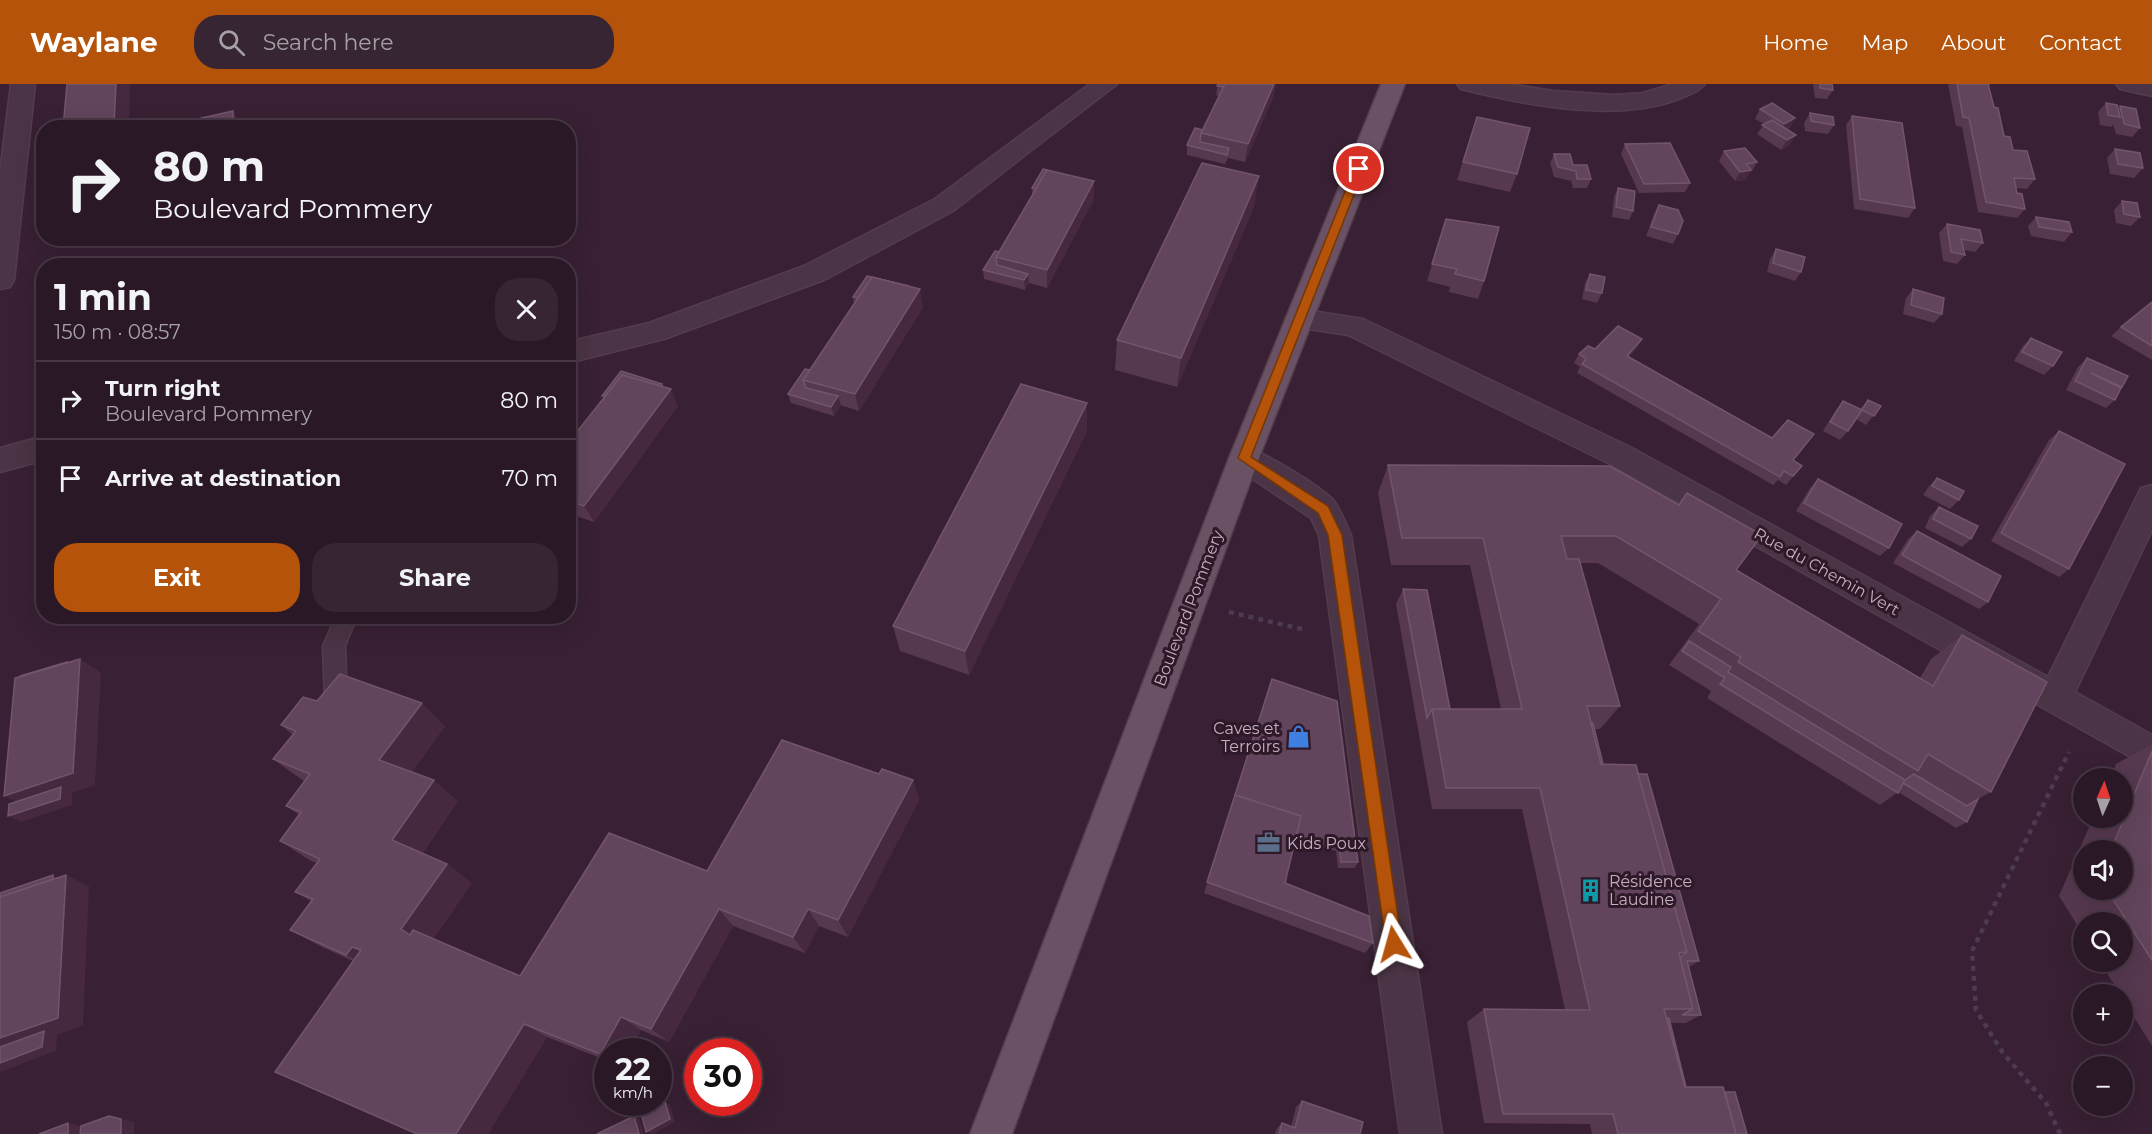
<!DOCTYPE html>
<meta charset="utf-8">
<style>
:root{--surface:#2b1827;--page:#372533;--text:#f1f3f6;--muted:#a6a0a7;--line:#473744;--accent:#b45309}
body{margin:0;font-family:Montserrat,sans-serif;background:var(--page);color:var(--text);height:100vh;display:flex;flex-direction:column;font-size:22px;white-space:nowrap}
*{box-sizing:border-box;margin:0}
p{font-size:20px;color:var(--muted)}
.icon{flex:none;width:33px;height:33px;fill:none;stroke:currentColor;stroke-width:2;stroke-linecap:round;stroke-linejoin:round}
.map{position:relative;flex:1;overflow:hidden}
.panel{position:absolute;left:36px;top:174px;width:540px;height:366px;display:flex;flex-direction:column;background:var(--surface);border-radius:24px;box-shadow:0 6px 24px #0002,0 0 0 2px var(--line)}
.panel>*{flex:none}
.top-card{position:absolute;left:36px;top:36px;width:540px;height:126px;border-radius:24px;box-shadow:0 6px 24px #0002,0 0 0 2px var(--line);background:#2b1827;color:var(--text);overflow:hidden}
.needle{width:39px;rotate:3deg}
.controls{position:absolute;left:2073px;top:684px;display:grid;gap:12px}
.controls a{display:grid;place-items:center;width:60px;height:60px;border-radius:50%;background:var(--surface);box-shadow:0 6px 24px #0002,0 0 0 2px var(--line);font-size:30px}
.speed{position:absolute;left:594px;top:954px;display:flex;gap:12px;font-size:30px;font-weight:700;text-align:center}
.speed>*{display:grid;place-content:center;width:78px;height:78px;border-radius:50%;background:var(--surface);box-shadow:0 6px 24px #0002,0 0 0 2px var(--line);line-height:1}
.speed small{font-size:15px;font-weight:400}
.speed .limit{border:9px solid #d22;background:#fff;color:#111}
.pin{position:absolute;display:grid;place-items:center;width:51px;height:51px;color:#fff;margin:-26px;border:3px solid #fff;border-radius:50%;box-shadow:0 2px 6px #0007}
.me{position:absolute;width:66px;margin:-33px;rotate:352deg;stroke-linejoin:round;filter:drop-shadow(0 0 4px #0008)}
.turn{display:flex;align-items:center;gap:21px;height:126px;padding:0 18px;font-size:27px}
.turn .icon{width:78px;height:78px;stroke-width:2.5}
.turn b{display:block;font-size:42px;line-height:51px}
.round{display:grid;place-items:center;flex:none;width:63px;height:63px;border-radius:24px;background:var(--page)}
.summary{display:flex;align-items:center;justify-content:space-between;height:102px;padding:0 18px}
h1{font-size:36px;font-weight:700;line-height:45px}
.button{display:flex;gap:12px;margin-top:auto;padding:12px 18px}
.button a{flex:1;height:69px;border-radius:24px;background:var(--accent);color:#fff;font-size:24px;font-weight:700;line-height:69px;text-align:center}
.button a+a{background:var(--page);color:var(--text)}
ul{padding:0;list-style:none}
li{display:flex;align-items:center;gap:18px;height:78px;padding:0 18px;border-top:2px solid var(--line)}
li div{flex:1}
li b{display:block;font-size:22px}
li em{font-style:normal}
header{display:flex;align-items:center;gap:36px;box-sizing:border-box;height:84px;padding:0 30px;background:var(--accent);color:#fff}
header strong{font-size:28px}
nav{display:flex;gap:33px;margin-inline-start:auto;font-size:21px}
.search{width:420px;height:54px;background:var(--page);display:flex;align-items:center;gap:15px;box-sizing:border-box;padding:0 21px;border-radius:24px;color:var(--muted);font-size:22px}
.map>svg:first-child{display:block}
</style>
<header>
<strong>Waylane</strong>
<div class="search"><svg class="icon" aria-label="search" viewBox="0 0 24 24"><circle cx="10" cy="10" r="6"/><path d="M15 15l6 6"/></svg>Search here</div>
<nav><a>Home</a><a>Map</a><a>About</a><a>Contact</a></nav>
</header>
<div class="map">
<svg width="2152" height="1050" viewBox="0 0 2152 1050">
<rect width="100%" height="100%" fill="#392034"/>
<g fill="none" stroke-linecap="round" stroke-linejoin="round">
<defs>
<polygon id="lane" points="336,532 357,532 345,562 347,616 344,623 336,626 328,623 325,616 323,562"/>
<g id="street">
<polygon points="11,0 35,0 14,196 10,203 0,205 0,88"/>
<polygon points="1090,0 1117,0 953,127 824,196 664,255 568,279 568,258 649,239 804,182 935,115"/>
<path d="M 1457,0 L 1509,0 L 1553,7 L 1614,11 L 1643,9 L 1673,0 L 1705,0 C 1700,7 1693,9 1686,12 C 1624,41 1525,21 1461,5 Z"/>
<polygon points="2116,0 2152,0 2152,12 2120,5"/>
<polygon points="1299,225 1363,235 1632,364 2048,593 2141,404 2152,401 2152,446 2075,608 2152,651 2152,685 1610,380 1348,251 1289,242 1285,235 1289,228"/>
<polygon points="44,352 44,376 0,388 0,364"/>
<path d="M 1244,362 C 1265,369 1319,401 1334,417 C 1341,426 1346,441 1351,451 L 1442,1050 L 1400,1050 L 1319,451 L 1311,434 L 1233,382 L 1229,374 L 1233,366 Z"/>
</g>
<polygon id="primary" points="1381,0 1405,0 1259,374 1012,1050 970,1050 1229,374"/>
</defs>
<!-- lane casing -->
<use href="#lane" stroke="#533d4d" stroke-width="3"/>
<!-- street casing -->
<use href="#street" stroke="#533d4d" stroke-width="3"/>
<!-- primary casing -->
<use href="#primary" stroke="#533d4d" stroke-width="3"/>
<!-- path -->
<g stroke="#4c3b53" stroke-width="4.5" stroke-dasharray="5 5" stroke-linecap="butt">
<polyline points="1229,528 1306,546"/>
<polyline points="2060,1050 2046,1019 2003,969 1976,926 1972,867 2069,668"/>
</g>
<!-- lane -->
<use href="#lane" fill="#4a3445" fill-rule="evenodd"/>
<!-- street -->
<use href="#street" fill="#4a3445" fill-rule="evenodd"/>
<!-- primary -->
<use href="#primary" fill="#6a5264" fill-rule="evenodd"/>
</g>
<!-- wall -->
<g fill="#56384f" fill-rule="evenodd">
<polygon points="1218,0 1276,0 1273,14 1245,78 1228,74 1225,80 1187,71 1187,61 1203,46 1219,12 1216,11"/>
<polygon points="1813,0 1832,0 1833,6 1827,15 1815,14"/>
<polygon points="1948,0 1991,0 1989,3 1994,23 2004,52 2013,66 2035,95 2027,105 2016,104 2017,109 2025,125 2017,134 1978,128 1962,43 1956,42"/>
<polygon points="2106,19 2118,25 2120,22 2140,44 2132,53 2116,50 2113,40 2112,43 2100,41 2098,28"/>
<polygon points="1760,25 1790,44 1787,45 1790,61 1781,66 1757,50 1764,40 1755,35"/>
<polygon points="1810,29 1834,41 1828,50 1805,47 1804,39"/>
<polygon points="1852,32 1915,124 1908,134 1854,125 1846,41"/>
<polygon points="1477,33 1517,90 1510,108 1457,96"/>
<polygon points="1625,60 1690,99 1685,108 1639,109 1621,70"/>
<polygon points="2115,65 2143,84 2134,94 2110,90 2107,74"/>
<polygon points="1724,67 1757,78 1752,87 1750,88 1745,96 1735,97 1719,77"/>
<polygon points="1554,70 1591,95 1587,104 1573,104 1571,97 1554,93 1550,79"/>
<polygon points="1094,97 1094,115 1047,204 1029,199 1025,206 984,195 983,186 999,168 1032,112 1032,104"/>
<polygon points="1618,104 1633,127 1629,136 1612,133 1614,113"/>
<polygon points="2122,117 2140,133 2131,142 2116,139 2114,126"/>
<polygon points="1659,121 1678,150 1673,160 1646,152 1654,130"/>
<polygon points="1254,123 1177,303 1115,286 1117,256"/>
<polygon points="2036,133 2072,148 2064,158 2031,152 2028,142"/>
<polygon points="1446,135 1484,197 1478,215 1449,208 1450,203 1427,197"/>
<polygon points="1947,140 1983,159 1975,168 1964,166 1965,171 1957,180 1943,177 1939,149"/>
<polygon points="1776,165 1801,188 1795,197 1767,188 1770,175"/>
<polygon points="1590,190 1602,209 1597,219 1582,215 1585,199"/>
<polygon points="909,203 923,223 859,327 840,321 834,332 791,319 788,310 810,286 854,219 853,213"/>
<polygon points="1913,205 1942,230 1934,239 1903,230 1906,214"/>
<polygon points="2152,218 2152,276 2111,252 2121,243"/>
<polygon points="2031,254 2053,282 2044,291 2014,277 2022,263"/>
<polygon points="1642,255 1637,264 1629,273 1802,382 1786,401 1778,396 1773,401 1577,289 1580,283 1574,279 1579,270 1595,265"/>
<polygon points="2087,274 2122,303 2115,316 2106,324 2066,306 2078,283"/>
<polygon points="662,300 678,322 594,438 576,432 568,442 568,359 604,314 602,312"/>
<polygon points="1868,316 1881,322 1866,341 1856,335 1848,347 1840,356 1823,347 1836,326 1843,317 1860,325"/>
<polygon points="1087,347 969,591 900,567 893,542"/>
<polygon points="2059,347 2069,485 2059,493 1991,457 2049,356"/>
<polygon points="1388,381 1736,486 1920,594 1931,575 1962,551 1991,708 1978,715 1967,738 1956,744 1898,708 1880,721 1707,614 1711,607 1669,581 1699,540 1598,479 1580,479 1620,622 1600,645 1595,645 1603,680 1699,877 1689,883 1701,931 1686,939 1670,939 1686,1003 1725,1008 1747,1050 1592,1050 1590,1040 1484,1039 1467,938 1484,925 1565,926 1522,725 1432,725 1396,520 1403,505 1450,625 1501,625 1470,481 1391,481 1378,409"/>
<polygon points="1937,394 1959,416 1950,425 1923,411 1929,402"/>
<polygon points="1818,395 1889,464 1880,472 1796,427 1810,404"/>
<polygon points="1939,423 1971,455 1962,463 1925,444 1930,432"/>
<polygon points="1917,447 1988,518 1979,525 1893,479 1908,455"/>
<polygon points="1272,595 1358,778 1355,784 1338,784 1336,767 1295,757 1285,799 1373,859 1365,869 1204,809"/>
<polygon points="317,617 445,642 412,688 458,717 423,769 447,780 472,799 433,855 520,892 879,690 913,696 919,716 848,853 819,842 805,869 733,842 669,958 641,946 628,968 608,968 608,977 547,953 488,1050 417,1050 353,877 322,863 290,846 311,817 295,808 317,779 311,777 280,757 299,731 286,722 305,698 273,675 293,651 281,641"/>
<path d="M 2152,660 L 2152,962 L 2122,914 L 2122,910 L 2120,910 L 2100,878 L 2122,878 L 2122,838 L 2084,838 L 2084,852 L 2059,812 L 2093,734 L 2122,734 L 2122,694 L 2110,694 L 2116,680 ZM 2084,766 L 2122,766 L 2122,806 L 2084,806 Z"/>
<polygon points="1302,1017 1360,1050 1275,1050 1277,1044 1282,1039 1291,1043 1296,1023"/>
</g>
<!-- shaded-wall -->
<g fill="#46293f">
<polygon points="116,0 130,0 129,44 104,44"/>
<polygon points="1274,0 1276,0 1273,14 1245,78 1248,60"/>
<polygon points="233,27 239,37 240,44 207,44"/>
<polygon points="1795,34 1790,44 1779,50 1784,40"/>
<polygon points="1796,51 1790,61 1781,66 1787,56"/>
<polygon points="1751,86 1745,96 1735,97 1740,88"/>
<polygon points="1259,92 1254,123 1177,303 1181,274"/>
<polygon points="1094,97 1094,115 1047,204 1047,186"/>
<polygon points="163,154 196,154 168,161"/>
<polygon points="1028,190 1029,199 1025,206 1024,196"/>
<polygon points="920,205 923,223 859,327 855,310"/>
<polygon points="1642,255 1637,264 1622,281 1627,272"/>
<polygon points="671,305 678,322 594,438 584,422"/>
<polygon points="838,312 841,321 834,332 831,323"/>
<polygon points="1087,319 1087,347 969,591 965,567"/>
<polygon points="571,423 576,432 568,442 568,426"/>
<polygon points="80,575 101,589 95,701 72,709 72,721 21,738 8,732 28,724 4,712"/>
<polygon points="422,619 445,642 405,698 379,676"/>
<polygon points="434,696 458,717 419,775 392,756"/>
<polygon points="913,696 919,716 848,853 838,836"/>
<polygon points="447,780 472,799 428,862 401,845"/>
<polygon points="53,791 66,797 66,791 89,802 83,941 57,951 56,967 0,988 0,954 13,827"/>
<polygon points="719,825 733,842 669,958 651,945"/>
<polygon points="808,825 819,842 805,869 793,853"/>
<polygon points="352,863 381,879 376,887 346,871"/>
<polygon points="621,933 641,946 628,968 608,968 608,975 600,970"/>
<polygon points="524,940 547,953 488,1050 456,1050"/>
<polygon points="665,1018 670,1021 675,1038 653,1050 646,1048"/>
<polygon points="109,1032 134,1038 134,1050 121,1050"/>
<polygon points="634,1032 640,1035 644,1050 639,1050"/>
<polygon points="68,1039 94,1045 94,1050 68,1050"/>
</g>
<!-- building -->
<g fill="#62455c" stroke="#72556b" stroke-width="1.5">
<polygon points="67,0 116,0 114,41 104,44 63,44"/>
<polygon points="1218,0 1225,0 1224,3 1217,2"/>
<polygon points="1225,0 1274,0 1248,60 1201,49"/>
<polygon points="1820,0 1832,0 1833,6 1820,4"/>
<polygon points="1957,0 1988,0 1994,23 1998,24 2004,52 2010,53 2013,66 2027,67 2035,95 2014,94 2017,109 2022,110 2025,125 1986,118 1969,34 1963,33"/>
<polygon points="1772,19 1795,34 1784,40 1760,25"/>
<polygon points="2106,19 2117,21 2120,33 2108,31"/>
<polygon points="2120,22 2136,25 2140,44 2124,40"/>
<polygon points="233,27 233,38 207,44 202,44 201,34"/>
<polygon points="1810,29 1833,33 1834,41 1811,37"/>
<polygon points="1852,32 1902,39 1915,124 1860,115"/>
<polygon points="1477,33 1530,44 1517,90 1463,78"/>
<polygon points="1772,36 1796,51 1787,56 1762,41"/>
<polygon points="1195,44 1203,46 1201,49 1200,58 1229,64 1227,71 1187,61"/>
<polygon points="1670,59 1690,99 1644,100 1625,60"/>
<polygon points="1745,64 1757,78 1746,80 1751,86 1740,88 1724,67"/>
<polygon points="2115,65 2140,69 2143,84 2118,80"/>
<polygon points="1554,70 1570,70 1573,81 1587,81 1591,95 1577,95 1576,87 1558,83"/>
<polygon points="1202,79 1259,92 1181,274 1117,256"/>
<polygon points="1043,85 1047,86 1036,105 1032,104"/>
<polygon points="1047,86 1094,97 1047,186 996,173"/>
<polygon points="1618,104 1635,107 1633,127 1616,123"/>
<polygon points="2122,117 2137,119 2140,133 2124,130"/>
<polygon points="1659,121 1678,126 1683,137 1678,150 1651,143"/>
<polygon points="2036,133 2069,138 2072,148 2039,143"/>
<polygon points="1446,135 1499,143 1484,197 1455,190 1457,185 1432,180"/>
<polygon points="1947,140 1980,146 1983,159 1961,155 1965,171 1951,168"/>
<polygon points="1776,165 1805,173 1801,188 1773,179"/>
<polygon points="995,167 999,168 996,173 997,181 1028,190 1024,196 983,186"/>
<polygon points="1590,190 1605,193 1602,209 1586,206"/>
<polygon points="867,192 909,202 908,202 872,193 858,214 853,213"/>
<polygon points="872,193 920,205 855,310 803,296"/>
<polygon points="1913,205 1944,214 1942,230 1911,221"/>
<polygon points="2152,218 2152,262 2121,243"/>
<polygon points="1618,242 1642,255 1627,272 1772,354 1788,336 1814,350 1793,376 1802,382 1793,392 1784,387 1780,393 1582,280 1586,275 1579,270 1588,262 1595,265"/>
<polygon points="2031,254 2062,268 2053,282 2022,268"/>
<polygon points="44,267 44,291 41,291"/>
<polygon points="2087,274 2128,292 2122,303 2091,289 2121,304 2115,316 2075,297"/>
<polygon points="805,285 810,286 803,296 806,304 838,312 831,323 788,310"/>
<polygon points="621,287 662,300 661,302 622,291 605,312 602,312"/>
<polygon points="622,291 671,305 584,422 568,417 568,359"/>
<polygon points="1021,300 1087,319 965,567 893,542"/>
<polygon points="1868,316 1881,322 1874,332 1862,326"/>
<polygon points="1843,317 1862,326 1848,347 1830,338"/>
<polygon points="2059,347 2125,380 2069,485 2001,449"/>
<polygon points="1388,381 1610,382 1679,421 1687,409 1762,451 1736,486 1933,602 1962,551 2047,598 1991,708 1928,670 1918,687 1738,578 1741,573 1698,547 1721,515 1616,452 1561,452 1567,475 1579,475 1620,622 1587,622 1601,680 1636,681 1687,868 1679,869 1693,925 1664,925 1685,1003 1723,1003 1736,1050 1618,1050 1613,1030 1503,1030 1484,925 1590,926 1540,704 1446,704 1432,625 1522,625 1483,454 1402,454"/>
<polygon points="1937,394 1964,407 1959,416 1932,402"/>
<polygon points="1818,395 1902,440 1889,464 1804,419"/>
<polygon points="1939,423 1978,442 1971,455 1933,435"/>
<polygon points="1917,447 2001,492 1988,518 1902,471"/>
<polygon points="1403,505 1427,506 1450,625 1432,625 1427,634"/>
<polygon points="1689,557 1731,583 1728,588 1905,696 1898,709 1720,600 1725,594 1682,567"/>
<polygon points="80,575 73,689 4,712 15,594"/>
<polygon points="67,578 67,579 20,592"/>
<polygon points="340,590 422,619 379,676 434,696 392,756 447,780 401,845 410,851 413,846 520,892 609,749 707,787 782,656 879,690 882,685 913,696 838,836 808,825 793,853 719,825 651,945 621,933 600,970 524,940 456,1050 417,1050 275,988 361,866 352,863 346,871 290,846 313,815 295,808 320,775 280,757 301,728 286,722 310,690 273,675 296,647 281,641 303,613 317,617"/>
<polygon points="1272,595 1337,617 1358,778 1341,778 1339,761 1296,751 1301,732 1235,711"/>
<polygon points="1591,639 1593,639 1603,680 1601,680"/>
<polygon points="2152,667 2152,876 2107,806 2122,806 2122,766 2111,766"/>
<polygon points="1638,690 1647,690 1699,877 1687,877 1701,931 1682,931 1693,925 1680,873 1687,868"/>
<polygon points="1914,690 1967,722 1978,715 1967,738 1903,699 1905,696"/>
<polygon points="61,703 60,715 8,732 9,720"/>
<polygon points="1235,711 1301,732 1285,799 1369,832 1373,859 1207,798"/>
<polygon points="53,791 53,795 0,813 0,809"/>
<polygon points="66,791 58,934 0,954 0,813"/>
<polygon points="1667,934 1669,934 1686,1003 1685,1003"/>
<polygon points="44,947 42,963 0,979 0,963"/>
<polygon points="1725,1008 1735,1008 1747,1050 1736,1050"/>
<polygon points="1302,1017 1363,1038 1360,1050 1279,1050 1282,1039 1295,1044"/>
<polygon points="665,1018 670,1035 646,1048 641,1029"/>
<polygon points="109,1032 121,1035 121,1050 80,1050 81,1042"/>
<polygon points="634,1032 639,1050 597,1050"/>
<polygon points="68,1039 68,1050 39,1050"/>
</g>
<!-- route -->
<polygon fill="#b45309" stroke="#753606" stroke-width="1.5" points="1359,81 1364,85 1251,373 1328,422 1342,451 1402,860 1400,866 1394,868 1388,866 1386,860 1328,451 1318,429 1238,374 1354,85"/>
<!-- icons -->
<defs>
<symbol id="shop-bare" viewBox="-9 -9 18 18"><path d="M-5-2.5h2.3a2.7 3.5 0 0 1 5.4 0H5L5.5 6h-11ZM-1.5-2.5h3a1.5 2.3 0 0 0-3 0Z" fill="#3f7fe0" stroke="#2e1929" stroke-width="2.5" paint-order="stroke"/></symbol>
<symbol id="office-bare" viewBox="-9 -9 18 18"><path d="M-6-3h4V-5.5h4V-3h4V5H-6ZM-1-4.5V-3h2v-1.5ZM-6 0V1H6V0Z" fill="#5c6f8a" stroke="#2e1929" stroke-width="2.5" paint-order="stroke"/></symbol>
<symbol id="building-bare" viewBox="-9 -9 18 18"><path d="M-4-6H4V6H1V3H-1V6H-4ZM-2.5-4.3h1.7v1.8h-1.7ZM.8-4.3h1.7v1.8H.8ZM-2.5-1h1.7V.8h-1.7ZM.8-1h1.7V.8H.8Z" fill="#0f9aa8" stroke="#2e1929" stroke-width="2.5" paint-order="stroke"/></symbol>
</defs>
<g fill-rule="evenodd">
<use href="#shop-bare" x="1282" y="636" width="33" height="33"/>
<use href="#office-bare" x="1252" y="742" width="33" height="33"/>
<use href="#building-bare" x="1574" y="790" width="33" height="33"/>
</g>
<g text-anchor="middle" stroke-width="6" stroke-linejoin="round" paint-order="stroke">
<!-- street labels -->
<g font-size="16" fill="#c6aec0" stroke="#2e1929">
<text transform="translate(1827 487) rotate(29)" y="6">Rue du Chemin Vert</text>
<text transform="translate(1188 524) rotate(-69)" y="6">Boulevard Pommery</text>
</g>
<!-- poi labels -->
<g font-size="16" fill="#c6aec0" stroke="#2e1929" text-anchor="start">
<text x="1280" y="650" text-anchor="end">Caves et<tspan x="1280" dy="18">Terroirs</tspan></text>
<text x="1287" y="765">Kids Poux</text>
<text x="1609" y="803">Résidence<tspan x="1609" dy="18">Laudine</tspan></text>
</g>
</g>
</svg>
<div class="controls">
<a><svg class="needle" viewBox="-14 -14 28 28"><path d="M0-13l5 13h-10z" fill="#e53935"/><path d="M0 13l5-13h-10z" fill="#a6a0a7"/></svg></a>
<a><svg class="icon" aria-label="sound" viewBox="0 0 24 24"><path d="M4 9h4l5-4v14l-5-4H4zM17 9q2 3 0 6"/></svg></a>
<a><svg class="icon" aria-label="search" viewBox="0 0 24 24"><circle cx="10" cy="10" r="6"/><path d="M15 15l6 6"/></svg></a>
<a>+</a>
<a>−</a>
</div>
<div class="speed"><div>22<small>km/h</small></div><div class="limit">30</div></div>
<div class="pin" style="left:1359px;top:85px;background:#d93025"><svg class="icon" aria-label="arrive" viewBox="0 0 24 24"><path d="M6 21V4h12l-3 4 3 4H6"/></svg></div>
<svg class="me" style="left:1394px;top:860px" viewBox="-20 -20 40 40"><path d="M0-17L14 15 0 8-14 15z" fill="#b45309" stroke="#fff" stroke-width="4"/></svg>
<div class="top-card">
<div class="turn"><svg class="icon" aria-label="right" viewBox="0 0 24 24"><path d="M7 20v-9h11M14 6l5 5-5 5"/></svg><div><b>80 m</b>Boulevard Pommery</div></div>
</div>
<section class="panel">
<div class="summary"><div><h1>1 min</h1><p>150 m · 08:57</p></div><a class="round"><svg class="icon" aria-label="close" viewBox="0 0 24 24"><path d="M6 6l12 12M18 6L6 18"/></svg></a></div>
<ul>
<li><svg class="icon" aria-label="right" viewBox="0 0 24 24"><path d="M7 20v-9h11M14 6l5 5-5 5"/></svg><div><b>Turn right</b><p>Boulevard Pommery</p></div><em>80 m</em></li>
<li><svg class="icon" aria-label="arrive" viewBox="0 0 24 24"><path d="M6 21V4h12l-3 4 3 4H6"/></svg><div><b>Arrive at destination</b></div><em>70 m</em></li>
</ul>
<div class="button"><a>Exit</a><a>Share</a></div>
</section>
</div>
